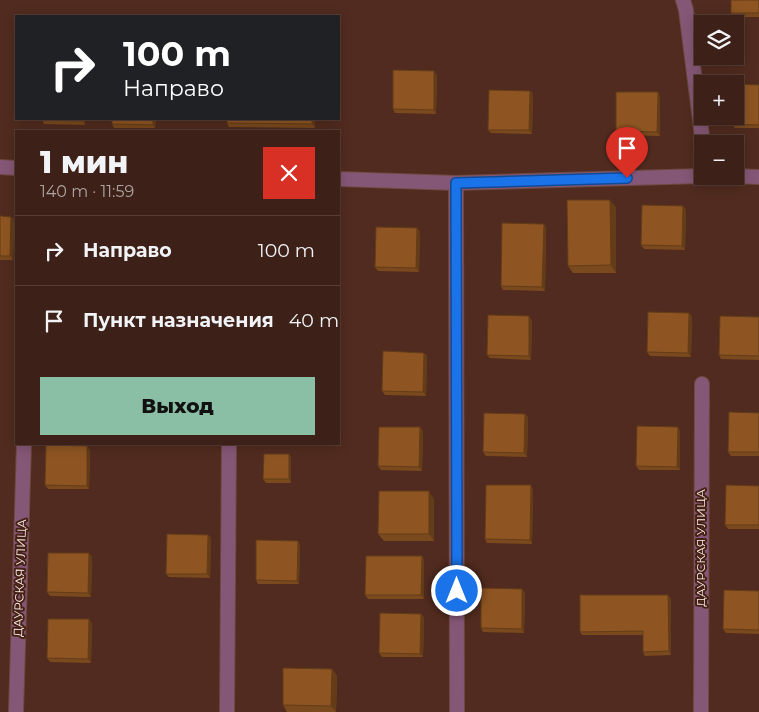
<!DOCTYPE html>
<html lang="ru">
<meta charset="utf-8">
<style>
:root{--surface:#3d2017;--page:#442820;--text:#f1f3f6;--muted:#ada3a1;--line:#563e36;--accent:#8abfa5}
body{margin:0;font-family:Montserrat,sans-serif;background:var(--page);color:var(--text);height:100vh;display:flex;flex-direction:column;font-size:19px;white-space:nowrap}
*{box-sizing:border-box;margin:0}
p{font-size:16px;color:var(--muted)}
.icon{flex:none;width:28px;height:28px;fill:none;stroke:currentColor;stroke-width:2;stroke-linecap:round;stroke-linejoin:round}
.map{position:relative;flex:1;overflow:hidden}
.side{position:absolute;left:15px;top:130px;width:325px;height:315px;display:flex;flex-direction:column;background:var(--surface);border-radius:0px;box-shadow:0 2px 12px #0003,0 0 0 1px var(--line)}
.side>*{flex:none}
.top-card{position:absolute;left:15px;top:15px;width:325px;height:105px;border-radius:0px;box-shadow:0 2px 12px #0003,0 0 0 1px var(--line);background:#202124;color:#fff;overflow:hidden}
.fabs{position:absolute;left:694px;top:15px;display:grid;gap:10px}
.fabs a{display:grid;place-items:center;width:50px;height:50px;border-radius:0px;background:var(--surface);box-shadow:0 2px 12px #0003,0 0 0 1px var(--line);font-size:25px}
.pin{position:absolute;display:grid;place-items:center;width:42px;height:42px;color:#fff;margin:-51px -21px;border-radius:50% 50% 50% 0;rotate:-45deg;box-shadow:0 0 5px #0007}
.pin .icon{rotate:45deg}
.me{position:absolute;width:55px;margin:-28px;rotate:0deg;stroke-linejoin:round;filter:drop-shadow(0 0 4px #0008)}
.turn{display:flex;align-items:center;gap:18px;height:105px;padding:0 25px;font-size:22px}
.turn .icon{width:65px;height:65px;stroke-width:2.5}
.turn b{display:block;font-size:35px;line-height:42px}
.round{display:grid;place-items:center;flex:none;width:52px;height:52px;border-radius:0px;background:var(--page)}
.summary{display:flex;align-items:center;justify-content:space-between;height:85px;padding:0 25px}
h1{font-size:30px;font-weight:800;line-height:38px}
.cta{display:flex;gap:10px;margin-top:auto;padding:10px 25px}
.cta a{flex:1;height:58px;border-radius:0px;background:var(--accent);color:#111;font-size:20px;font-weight:800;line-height:58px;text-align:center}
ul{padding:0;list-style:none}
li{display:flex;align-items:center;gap:15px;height:70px;padding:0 25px;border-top:1px solid var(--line)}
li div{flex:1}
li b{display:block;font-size:19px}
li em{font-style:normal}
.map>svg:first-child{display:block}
</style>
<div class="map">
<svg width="759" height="712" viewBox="0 0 759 712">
<rect width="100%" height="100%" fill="#512b1f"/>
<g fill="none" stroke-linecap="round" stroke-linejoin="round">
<defs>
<g id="minor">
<polyline points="683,0 686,10 703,144"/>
<polyline points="0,167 16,168"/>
<polyline points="735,176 759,177"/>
<polyline points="339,179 456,183 702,176"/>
<polyline points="456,183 457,712"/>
<polyline points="16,712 24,444"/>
<polyline points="227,712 229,444"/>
<polyline points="701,712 702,384"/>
</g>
</defs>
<!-- minor casing -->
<use href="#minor" stroke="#6d4a3f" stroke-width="16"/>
<!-- minor -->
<use href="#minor" stroke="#855776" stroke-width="14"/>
</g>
<!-- wall -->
<g fill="#7a491d">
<polygon points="759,0 759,17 734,17 731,13"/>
<polygon points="437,75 436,114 395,113 393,109"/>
<polygon points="759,85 759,128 735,128 732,124"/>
<polygon points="530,91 533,94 532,134 491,133 488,130"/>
<polygon points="660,96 660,136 618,135 616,131"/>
<polygon points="42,119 85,119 85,125 44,124"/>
<polygon points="156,119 155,128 114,128 112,124"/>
<polygon points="315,119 315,128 229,127 227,123"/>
<polygon points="683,206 686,210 685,250 644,249 641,245"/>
<polygon points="616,207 616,273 573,273 568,266"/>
<polygon points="0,216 11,217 14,220 13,260 0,260"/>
<polygon points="546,227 545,291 503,290 501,286"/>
<polygon points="417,228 420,232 419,272 378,271 375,267"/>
<polygon points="689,313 692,317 691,357 650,356 647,352"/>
<polygon points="759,317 759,360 721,359 719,355"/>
<polygon points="532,320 531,360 490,358 487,355"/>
<polygon points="424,353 427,356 426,396 385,395 382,391"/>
<polygon points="759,413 759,456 731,456 728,452"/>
<polygon points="528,417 527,457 486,456 483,452"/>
<polygon points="420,427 423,431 422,471 381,470 378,466"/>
<polygon points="678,427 680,431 680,470 639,470 636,466"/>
<polygon points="90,450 89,489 48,489 45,485"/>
<polygon points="289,454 291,458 291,483 266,483 263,479"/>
<polygon points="759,486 759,529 728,529 725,525"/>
<polygon points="533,489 532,544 487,543 485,539"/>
<polygon points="434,499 434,541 384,541 378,534"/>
<polygon points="208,535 211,538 210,578 169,577 166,574"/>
<polygon points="300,545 299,584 258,584 256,580"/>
<polygon points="422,556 424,560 424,599 368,599 365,595"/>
<polygon points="92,557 91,597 50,596 47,592"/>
<polygon points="522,589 525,593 524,633 483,632 481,628"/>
<polygon points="759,591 759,634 726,633 723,629"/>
<polygon points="668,595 671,599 671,655 645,656 643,652 643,635 582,635 580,632"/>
<polygon points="421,614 424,618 423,657 382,657 379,653"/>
<polygon points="92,623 91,663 50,662 47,658"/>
<polygon points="332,669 337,676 336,712 287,712 283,705"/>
</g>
<!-- shaded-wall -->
<g fill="#633c18">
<polygon points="434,71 437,75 436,114 434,110"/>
<polygon points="530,91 533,94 532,134 529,130"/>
<polygon points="658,92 660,96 660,136 657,132"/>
<polygon points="83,119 85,119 85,125 83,121"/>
<polygon points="153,119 156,119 155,128 153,125"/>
<polygon points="312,119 315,119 315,128 312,124"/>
<polygon points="610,200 616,207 616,273 611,265"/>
<polygon points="683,206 686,210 685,250 682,246"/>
<polygon points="11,217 14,220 13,260 10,256"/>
<polygon points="544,224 546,227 545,291 542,287"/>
<polygon points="417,228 420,232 419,272 416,268"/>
<polygon points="689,313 692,317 691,357 688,353"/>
<polygon points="529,316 532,320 531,360 529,356"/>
<polygon points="424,353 427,356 426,396 423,392"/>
<polygon points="525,414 528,417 527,457 524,453"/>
<polygon points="420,427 423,431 422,471 419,467"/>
<polygon points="678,427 680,431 680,470 677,467"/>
<polygon points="87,446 90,450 89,489 87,486"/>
<polygon points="289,454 291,458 291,483 289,479"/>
<polygon points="531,485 533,489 532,544 530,540"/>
<polygon points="429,491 434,499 434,541 429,534"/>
<polygon points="208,535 211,538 210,578 207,574"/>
<polygon points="298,541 300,545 299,584 297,581"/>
<polygon points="89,553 92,557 91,597 88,593"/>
<polygon points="422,556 424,560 424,599 421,595"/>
<polygon points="522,589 525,593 524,633 522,629"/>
<polygon points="668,595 671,599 671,655 669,651"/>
<polygon points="421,614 424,618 423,657 420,654"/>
<polygon points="89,619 92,623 91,663 88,659"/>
<polygon points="332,669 337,676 336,712 331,706"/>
</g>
<!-- building -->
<g fill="#8e5522" stroke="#633c18">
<rect x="731" y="0" width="28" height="13"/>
<polygon points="393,70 434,71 434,110 393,109"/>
<polygon points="735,84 759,85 759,125 732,124 732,116 735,116"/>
<polygon points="489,90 530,91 529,130 488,130"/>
<polygon points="616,92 658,92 657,132 616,131"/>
<polygon points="42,119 83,119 83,121 41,120"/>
<polygon points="112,119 153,119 153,125 112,124"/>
<polygon points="227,119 312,119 312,124 227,123"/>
<polygon points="567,200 610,200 611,265 568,266"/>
<polygon points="642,205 683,206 682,246 641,245"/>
<polygon points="0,216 11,217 10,256 0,256"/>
<polygon points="502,223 544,224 542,287 501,286"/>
<polygon points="376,227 417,228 416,268 375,267"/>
<polygon points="648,312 689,313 688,353 647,352"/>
<polygon points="488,315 529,316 529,356 487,355"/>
<polygon points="720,316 759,317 759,356 719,355"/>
<polygon points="383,351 424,353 423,392 382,391"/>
<polygon points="729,412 759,413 759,452 728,452"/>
<polygon points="484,413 525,414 524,453 483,452"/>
<polygon points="637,426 678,427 677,467 636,466"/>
<polygon points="379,427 420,427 419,467 378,466"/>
<polygon points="46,445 87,446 87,486 45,485"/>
<polygon points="264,454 289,454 289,479 263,479"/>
<polygon points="486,485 531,485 530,540 485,539"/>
<polygon points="726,485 759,486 759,525 725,525"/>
<polygon points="379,491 429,491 429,534 378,534"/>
<polygon points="167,534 208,535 207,574 166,574"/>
<polygon points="256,540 298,541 297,581 256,580"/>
<polygon points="48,553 89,553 88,593 47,592"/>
<polygon points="366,556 422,556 421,595 365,595"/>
<polygon points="481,588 522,589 522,629 481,628"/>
<polygon points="724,590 759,591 759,630 723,629"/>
<polygon points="580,595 668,595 669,651 643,652 643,631 580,632"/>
<polygon points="380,613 421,614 420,654 379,653"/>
<polygon points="48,619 89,619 88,659 47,658"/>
<polygon points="283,668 332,669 331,706 283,705"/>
</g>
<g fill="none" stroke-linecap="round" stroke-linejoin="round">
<defs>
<polyline id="route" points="457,591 456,183 627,178"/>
</defs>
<!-- route casing -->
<use href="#route" stroke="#114b97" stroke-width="12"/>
<!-- route -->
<use href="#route" stroke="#1a73e8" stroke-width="9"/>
</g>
<g text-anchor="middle" stroke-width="4" stroke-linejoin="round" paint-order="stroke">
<!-- street labels -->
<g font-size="12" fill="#fdeee9" stroke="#452115">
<text transform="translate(701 548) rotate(-90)" y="4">ДАУРСКАЯ УЛИЦА</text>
<text transform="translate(20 578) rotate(-88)" y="4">ДАУРСКАЯ УЛИЦА</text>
</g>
</g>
</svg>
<div class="fabs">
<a><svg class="icon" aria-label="layers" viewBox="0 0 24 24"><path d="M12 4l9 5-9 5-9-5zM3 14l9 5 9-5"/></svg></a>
<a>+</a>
<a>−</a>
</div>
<div class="pin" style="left:627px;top:178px;background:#d93025"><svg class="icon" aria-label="arrive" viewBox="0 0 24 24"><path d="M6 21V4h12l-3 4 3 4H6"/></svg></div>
<svg class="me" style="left:457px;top:591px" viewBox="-20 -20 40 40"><circle r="17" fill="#1a73e8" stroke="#fff" stroke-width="3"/><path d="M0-11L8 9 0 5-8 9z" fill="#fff"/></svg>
<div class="top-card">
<div class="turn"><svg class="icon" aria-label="right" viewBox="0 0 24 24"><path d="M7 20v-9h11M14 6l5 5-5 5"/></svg><div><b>100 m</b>Направо</div></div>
</div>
<section class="side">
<div class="summary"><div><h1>1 мин</h1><p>140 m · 11:59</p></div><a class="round" style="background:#d93025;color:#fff"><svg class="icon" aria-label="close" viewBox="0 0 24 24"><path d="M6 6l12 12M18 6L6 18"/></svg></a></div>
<ul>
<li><svg class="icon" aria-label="right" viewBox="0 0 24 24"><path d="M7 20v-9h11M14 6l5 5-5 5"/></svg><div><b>Направо</b></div><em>100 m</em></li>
<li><svg class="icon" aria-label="arrive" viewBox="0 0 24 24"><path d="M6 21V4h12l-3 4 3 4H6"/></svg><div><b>Пункт назначения</b></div><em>40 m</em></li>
</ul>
<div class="cta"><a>Выход</a></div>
</section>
</div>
